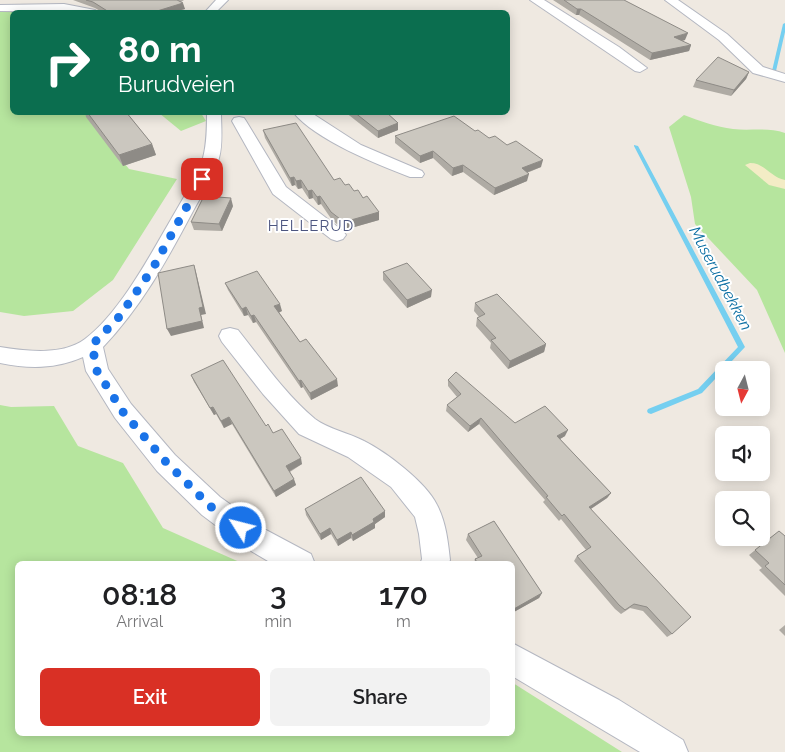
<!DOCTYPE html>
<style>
:root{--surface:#fff;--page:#f2f2f2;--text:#202124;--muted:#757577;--accent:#d93025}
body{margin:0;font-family:Raleway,sans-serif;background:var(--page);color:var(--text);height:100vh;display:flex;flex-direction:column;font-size:19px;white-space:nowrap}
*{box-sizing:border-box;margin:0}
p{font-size:16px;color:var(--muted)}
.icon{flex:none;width:28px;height:28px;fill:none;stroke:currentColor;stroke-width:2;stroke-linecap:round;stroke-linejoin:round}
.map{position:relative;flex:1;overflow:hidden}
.drawer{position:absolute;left:15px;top:561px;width:500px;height:175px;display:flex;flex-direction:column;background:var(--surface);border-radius:8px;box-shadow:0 2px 12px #0003}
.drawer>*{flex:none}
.hud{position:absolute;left:10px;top:10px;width:500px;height:105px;border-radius:8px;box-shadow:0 2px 12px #0003;background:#0b6e4f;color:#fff;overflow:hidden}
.needle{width:32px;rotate:187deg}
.buttons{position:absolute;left:715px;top:361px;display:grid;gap:10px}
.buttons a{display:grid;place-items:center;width:55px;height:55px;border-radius:8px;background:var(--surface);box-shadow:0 2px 12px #0003;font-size:25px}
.pin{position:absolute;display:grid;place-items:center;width:42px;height:42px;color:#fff;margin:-21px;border-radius:10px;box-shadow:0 2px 8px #0006}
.me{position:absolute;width:55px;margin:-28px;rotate:306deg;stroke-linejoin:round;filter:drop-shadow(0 0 4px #0008)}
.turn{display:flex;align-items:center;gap:18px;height:105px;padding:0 25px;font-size:22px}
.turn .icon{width:65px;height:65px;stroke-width:2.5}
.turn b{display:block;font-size:35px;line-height:42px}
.eta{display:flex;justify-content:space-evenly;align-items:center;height:85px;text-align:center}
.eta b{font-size:30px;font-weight:600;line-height:35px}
.button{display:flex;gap:10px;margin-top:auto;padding:10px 25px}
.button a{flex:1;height:58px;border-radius:8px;background:var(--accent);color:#fff;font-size:20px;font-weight:600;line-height:58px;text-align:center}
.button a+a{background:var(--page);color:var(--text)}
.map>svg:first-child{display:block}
</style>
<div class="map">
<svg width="785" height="752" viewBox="0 0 785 752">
<rect width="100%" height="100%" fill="#efe9e1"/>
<!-- green -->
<g fill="#b6e59e">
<polygon points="65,9 86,12 12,12 12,112 95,113 86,116 129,169 177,179 113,280 73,311 24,316 0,312 0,10"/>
<polygon points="159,113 201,113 206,121 181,131"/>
<path d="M 684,115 C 700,121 716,127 733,129 C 751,131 768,127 785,133 L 785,353 L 757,290 L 695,224 L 691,197 L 669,127 Z"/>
<polygon points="0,405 11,407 54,406 78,446 123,463 163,528 244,564 18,564 18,734 512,734 513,683 622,752 0,752"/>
</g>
<!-- sand -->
<path fill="#f3ecc5" d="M 750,163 C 765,163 770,177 785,180 L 785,189 L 769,185 L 745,165 Z"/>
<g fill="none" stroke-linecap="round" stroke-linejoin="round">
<!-- stream -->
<g fill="#75cff0" fill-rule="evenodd">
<polygon points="785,23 785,32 776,71 774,72 772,71 783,24"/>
<polygon points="634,145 638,146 745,347 702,393 651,414 648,413 647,411 648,409 698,389 738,347 634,146"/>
</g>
<defs>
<g id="minor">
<polygon points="216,0 228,0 216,12 205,12"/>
<polygon points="530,0 544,0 619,47 647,68 640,72 635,71"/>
<polygon points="665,0 678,0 727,34 763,67 785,74 785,82 753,73 719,40"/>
<polygon points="64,4 95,10 97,12 0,11 0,5"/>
<path d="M 207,112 L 221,112 C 221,127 223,144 219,158 C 213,178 201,196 192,213 C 166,262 141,307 103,347 L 108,369 L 131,404 L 175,455 L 220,497 L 266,530 L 311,554 L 315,564 L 273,564 L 246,548 L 202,515 L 157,471 L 115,418 L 86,371 L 83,357 C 55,369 30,369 0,363 L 0,347 C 26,351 62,356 85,339 C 122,311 154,248 177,209 C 186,193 198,176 203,158 C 207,143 207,127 207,112 Z"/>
<path d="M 293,112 L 310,112 L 361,145 L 422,171 L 424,174 L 422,177 L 410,177 C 378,165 314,139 293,112 Z"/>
<polygon points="239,117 244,118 246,121 286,187 343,231 346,235 343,239 337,241 331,239 273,194 232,121 234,118"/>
<path d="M 230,328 L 238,330 C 262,360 285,394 315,419 C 328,429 349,433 364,441 C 386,452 426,482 437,505 C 446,522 448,542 450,560 L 448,564 L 420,564 L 422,559 L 419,534 L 415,517 L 391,487 L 348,457 L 299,434 L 263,394 L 222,342 L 219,336 L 222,330 Z"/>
<polygon points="512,643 619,700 683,740 688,752 640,752 512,676"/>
</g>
</defs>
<!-- minor casing -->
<use href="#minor" stroke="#b4b7c1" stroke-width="2"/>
<!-- minor -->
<use href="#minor" fill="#fff" fill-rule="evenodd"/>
</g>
<!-- wall -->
<g fill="#afaba4">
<polygon points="73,0 184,0 181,2 185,9 173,12 102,12 95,8"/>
<polygon points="553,0 624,0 685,40 682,41 691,45 689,51 650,60 579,15 576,15"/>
<polygon points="749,72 746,79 731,96 693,87 696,80"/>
<polygon points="85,112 126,112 152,144 156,155 123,166 86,117"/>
<polygon points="345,112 386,112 398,130 378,138"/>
<polygon points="263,130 334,180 345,185 363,198 379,212 379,220 344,230 332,220 321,204 318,205 313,198 309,199 302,188 298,189 295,185 292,186 265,138"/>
<polygon points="475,131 489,138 541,167 527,173 527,181 494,195 463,172 452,176 433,158 420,163 395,143 395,136"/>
<polygon points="233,206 222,231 194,230 191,222"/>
<polygon points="383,272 431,297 407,308 383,280"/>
<polygon points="225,283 282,311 279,312 300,342 338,386 311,400 303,387 301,388 256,322 253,323 248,315 244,316 228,290"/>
<polygon points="475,303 546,344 544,352 508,369 490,348 491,343 476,326 477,318 479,317 474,311"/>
<polygon points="191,375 266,426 273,433 302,464 290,472 296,485 276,497 232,424 224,428 216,414 214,415 194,382"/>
<polygon points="448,380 515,423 565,436 560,439 611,493 607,498 591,509 672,634 667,637 643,611 630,608 621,614 615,609 574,561 577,556 586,550 561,519 559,521 543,502 545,500 479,424 468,432 446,411 447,405 457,397 448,386"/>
<polygon points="305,509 385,517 375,524 375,528 353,541 351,538 338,546 331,534 321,540 306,515"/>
<polygon points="494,521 542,593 539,598 512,613 512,564 474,564 475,559 478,558 466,540 468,534"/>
<polygon points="779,531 785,536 785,596 759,570 762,568 749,555"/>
<polygon points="785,625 785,636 779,630"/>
</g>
<!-- shaded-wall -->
<g fill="#8e8b86">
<polygon points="183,3 185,9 173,12 154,12"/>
<polygon points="577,9 581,9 579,15 576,15"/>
<polygon points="688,33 685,40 672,43 674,37"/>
<polygon points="691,45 689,51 650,60 652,53"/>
<polygon points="749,72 746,79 731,96 734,90"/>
<polygon points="398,123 398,130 378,138 378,131"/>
<polygon points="152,144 156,155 123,166 119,155"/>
<polygon points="433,151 433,158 420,163 420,156"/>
<polygon points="543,160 541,167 520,175 522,168"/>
<polygon points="463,165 463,172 452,176 453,168"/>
<polygon points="529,174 527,181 494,195 495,188"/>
<polygon points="294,177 295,185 292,186 290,178"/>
<polygon points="301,180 302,188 298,189 296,181"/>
<polygon points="312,190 313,198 309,199 308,191"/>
<polygon points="320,196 321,204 318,205 317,197"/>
<polygon points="231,198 233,206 222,231 219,224"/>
<polygon points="379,212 379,220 344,230 344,222"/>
<polygon points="194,265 196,272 206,314 201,315 204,328 171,336 167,329 199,308"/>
<polygon points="432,290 431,297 407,308 407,300"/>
<polygon points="280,304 282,311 276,314 274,306"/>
<polygon points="246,307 248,315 244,316 242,309"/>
<polygon points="254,315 256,322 253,323 251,316"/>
<polygon points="546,344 544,352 508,369 510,361"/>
<polygon points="337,379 338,386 311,400 310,393"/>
<polygon points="301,380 303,387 301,388 299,381"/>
<polygon points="213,407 216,414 214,415 210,408"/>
<polygon points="229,417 232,424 224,428 221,421"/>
<polygon points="481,418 479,424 468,432 470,426"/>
<polygon points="568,430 565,436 555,442 557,436"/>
<polygon points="301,458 302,464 288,472 286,466"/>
<polygon points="294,479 296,485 276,497 274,491"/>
<polygon points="611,493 607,498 586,512 589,507"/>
<polygon points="385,511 385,517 375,524 375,528 353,541 352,535 373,519"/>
<polygon points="330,528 331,534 321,540 320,534"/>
<polygon points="351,532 351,538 338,546 337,540"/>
<polygon points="542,593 539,598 512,613 512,610"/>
</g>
<!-- building -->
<g fill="#cbc7bf" stroke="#8e8b86">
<polygon points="86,0 177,0 183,3 154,12 109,12 93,2"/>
<polygon points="564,0 624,0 688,33 674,37 691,45 652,53 581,9 577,9"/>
<polygon points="718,57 749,72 734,90 696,80"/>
<polygon points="87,112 126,112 152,144 119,155"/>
<polygon points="354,112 386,112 398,123 378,131"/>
<polygon points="454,116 475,131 478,130 489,138 495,136 507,145 516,141 543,160 522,168 529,174 495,188 463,165 453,168 433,151 420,156 395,136"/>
<polygon points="296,123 334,180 340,178 345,185 349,184 354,191 358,190 363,198 367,196 379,212 344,222 331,212 320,196 317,197 312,190 308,191 301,180 296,181 294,177 290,178 263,130"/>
<polygon points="204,196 231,198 219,224 191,222"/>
<polygon points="407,263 432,290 407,300 383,272"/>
<polygon points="194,265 203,307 199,308 202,321 167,329 158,273"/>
<polygon points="257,271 280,304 274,306 300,342 306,339 337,379 310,393 301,380 299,381 254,315 251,316 246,307 242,309 225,283"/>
<polygon points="497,294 546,344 510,361 491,340 496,338 477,318 485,314 475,303"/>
<polygon points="223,360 266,426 268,424 273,433 282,429 301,458 286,466 294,479 274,491 229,417 221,421 213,407 210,408 191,375"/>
<polygon points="456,372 515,423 545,406 568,430 557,436 611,493 589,507 691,617 672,634 647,607 634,604 625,610 619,605 577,556 591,547 564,514 562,516 546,497 548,496 481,418 470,426 447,405 461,394 448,380"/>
<polygon points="361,477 385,511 373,519 374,522 352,535 351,532 337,540 330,528 320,534 305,509"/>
<polygon points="494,521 542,593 512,610 512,564 478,564 475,559 482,556 468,534"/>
<polygon points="779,531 785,536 785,585 765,566 769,563 755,550"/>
</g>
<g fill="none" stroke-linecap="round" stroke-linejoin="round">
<!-- route -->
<polyline stroke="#1a73e8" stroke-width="9" stroke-dasharray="0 16.2" points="202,179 153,268 119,317 92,345 97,371 123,412 166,462 210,506 241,528"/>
</g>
<g text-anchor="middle" stroke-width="4" stroke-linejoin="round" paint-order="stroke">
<!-- far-quarter labels -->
<g font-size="15" letter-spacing="1" fill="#4d5680" stroke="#fff">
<text x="311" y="231">HELLERUD</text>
</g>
<!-- water labels -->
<g font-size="16" font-style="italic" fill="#0d6fa3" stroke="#fff">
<text transform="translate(721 278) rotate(62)" y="6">Muserudbekken</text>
</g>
</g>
</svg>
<div class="buttons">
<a><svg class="needle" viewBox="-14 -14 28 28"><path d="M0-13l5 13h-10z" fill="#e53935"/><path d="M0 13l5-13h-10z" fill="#757577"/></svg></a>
<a><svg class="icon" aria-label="sound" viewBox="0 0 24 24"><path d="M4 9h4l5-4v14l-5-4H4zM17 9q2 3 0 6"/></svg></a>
<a><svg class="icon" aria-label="search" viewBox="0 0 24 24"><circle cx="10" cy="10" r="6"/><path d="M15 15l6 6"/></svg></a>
</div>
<div class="pin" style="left:202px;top:179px;background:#d93025"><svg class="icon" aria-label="arrive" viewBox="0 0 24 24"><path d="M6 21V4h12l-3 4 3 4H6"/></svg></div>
<svg class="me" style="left:241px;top:528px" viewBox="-20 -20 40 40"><circle r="17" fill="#1a73e8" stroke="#fff" stroke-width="3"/><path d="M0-11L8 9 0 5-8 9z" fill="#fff"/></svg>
<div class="hud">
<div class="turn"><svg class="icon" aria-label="right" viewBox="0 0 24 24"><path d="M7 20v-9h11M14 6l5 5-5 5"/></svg><div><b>80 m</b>Burudveien</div></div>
</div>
<section class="drawer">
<div class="eta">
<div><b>08:18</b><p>Arrival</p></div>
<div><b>3</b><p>min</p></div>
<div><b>170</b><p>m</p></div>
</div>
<div class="button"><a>Exit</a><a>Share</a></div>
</section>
</div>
